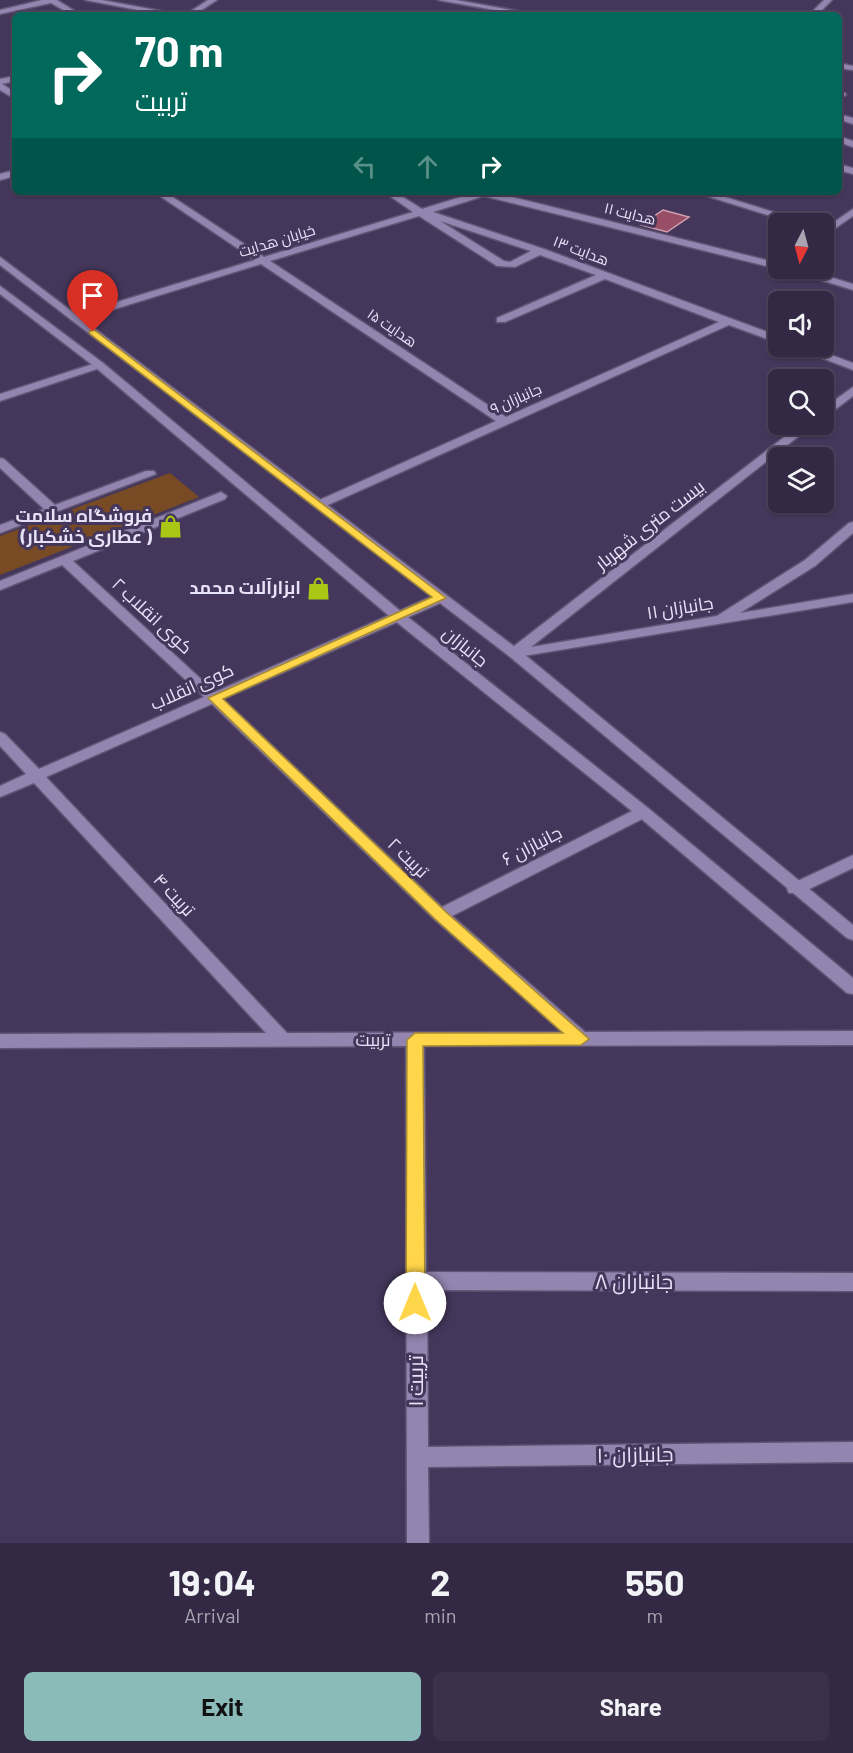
<!DOCTYPE html>
<meta charset="utf-8">
<style>
:root{--surface:#332944;--page:#3b314b;--text:#f1f3f6;--muted:#a9a6b2;--line:#4e455d;--accent:#8bbbb9}
body{margin:0;font-family:Barlow,Cairo,sans-serif;background:var(--page);color:var(--text);height:100vh;display:flex;flex-direction:column;font-size:22px;white-space:nowrap}
*{box-sizing:border-box;margin:0}
p{font-size:20px;color:var(--muted)}
.icon{flex:none;width:33px;height:33px;fill:none;stroke:currentColor;stroke-width:2;stroke-linecap:round;stroke-linejoin:round}
.map{position:relative;height:1543px;overflow:hidden}
.drawer{display:flex;flex-direction:column;background:var(--surface);flex:1}
.drawer>*{flex:none}
.top-card{position:absolute;left:12px;top:12px;width:830px;height:183px;border-radius:9px;box-shadow:0 2px 4px #0004,0 0 0 2px var(--line);background:#00695c;color:#fff;overflow:hidden}
.needle{width:39px;rotate:186deg}
.tools{position:absolute;left:768px;top:213px;display:grid;gap:12px}
.tools a{display:grid;place-items:center;width:66px;height:66px;border-radius:9px;background:var(--surface);box-shadow:0 2px 4px #0004,0 0 0 2px var(--line);font-size:30px}
.pin{position:absolute;display:grid;place-items:center;width:51px;height:51px;color:#fff;margin:-62px -26px;border-radius:50% 50% 50% 0;rotate:-45deg;box-shadow:0 0 6px #0007}
.pin .icon{rotate:45deg}
.me{position:absolute;width:66px;margin:-33px;rotate:0deg;stroke-linejoin:round;filter:drop-shadow(0 0 4px #0008)}
.turn{display:flex;align-items:center;gap:21px;height:126px;padding:0 24px;font-size:27px}
.turn .icon{width:78px;height:78px;stroke-width:2.5}
.turn b{display:block;font-size:42px;line-height:51px}
.lanes{display:flex;align-items:center;height:57px;padding:0 24px;background:#0003;justify-content:center;gap:30px;direction:ltr}
.lanes .off{opacity:.35}
.eta{display:flex;justify-content:space-evenly;align-items:center;height:102px;text-align:center}
.eta b{font-size:36px;font-weight:700;line-height:42px}
.action{display:flex;gap:12px;margin-top:auto;padding:12px 24px}
.action a{flex:1;height:69px;border-radius:9px;background:var(--accent);color:#111;font-size:24px;font-weight:700;line-height:69px;text-align:center}
.action a+a{background:var(--page);color:var(--text)}
.map>svg:first-child{display:block}
</style>
<div class="map">
<svg width="853" height="1543" viewBox="0 0 853 1543">
<rect width="100%" height="100%" fill="#44375b"/>
<!-- green -->
<polygon fill="#784b24" points="170,473 199,497 0,575 0,536"/>
<!-- building -->
<polygon fill="#984e67" stroke="#d2a0af" stroke-width="1.5" points="663,210 689,217 667,232 641,225"/>
<g fill="none" stroke-linecap="round" stroke-linejoin="round">
<defs>
<g id="minor">
<polygon points="42,0 57,0 81,15 72,15 51,3 0,14 0,10"/>
<polygon points="85,0 102,0 182,15 164,15"/>
<polygon points="208,0 217,0 194,15 185,15"/>
<polygon points="438,0 456,0 540,15 522,15"/>
<polygon points="824,0 832,0 817,15 809,15"/>
<polygon points="838,63 853,66 853,70 838,68"/>
<polygon points="15,76 15,81 2,84 15,92 15,99 0,90 0,79"/>
<polygon points="838,92 845,93 846,95 838,98"/>
<polygon points="838,114 853,118 853,124 838,119"/>
<polygon points="838,136 853,141 853,147 838,142"/>
<polygon points="838,164 853,168 853,174 838,170"/>
<polygon points="15,170 15,176 0,180 0,174"/>
<path d="M 154,192 L 165,192 L 264,257 L 413,212 L 384,192 L 395,192 L 422,209 L 477,192 L 492,192 L 778,263 L 780,268 L 778,269 L 484,196 L 433,212 L 544,249 L 778,336 L 778,343 L 729,325 L 319,509 L 313,505 L 315,502 L 496,421 L 261,264 L 79,320 L 71,320 L 71,316 L 255,260 ZM 419,216 L 497,266 L 515,267 L 540,255 L 596,275 L 497,318 L 497,322 L 505,322 L 605,279 L 719,322 L 506,417 L 270,261 ZM 440,221 L 531,251 L 510,262 L 504,261 Z"/>
<polygon points="694,192 709,192 812,224 796,224"/>
<polygon points="853,209 853,216 824,236 824,229"/>
<polygon points="782,268 800,268 853,284 853,290"/>
<polygon points="791,346 807,346 853,363 853,370"/>
<polygon points="99,362 103,363 103,367 0,401 0,394"/>
<polygon points="853,387 853,396 828,415 824,416 824,408"/>
<polygon points="801,424 814,424 531,647 717,616 805,560 849,523 853,522 853,533 815,566 740,613 853,594 853,602 517,657 509,656 507,653 509,650"/>
<polygon points="0,458 4,459 55,505 146,471 154,471 156,474 0,533 0,525 44,509 0,468"/>
<path d="M 221,492 L 227,496 L 225,499 L 73,561 L 215,692 L 435,595 L 445,595 L 447,598 L 445,601 L 223,699 L 442,907 L 638,808 L 648,808 L 651,812 L 648,816 L 452,916 L 585,1032 L 853,1031 L 853,1045 L 424,1046 L 426,1272 L 853,1273 L 853,1291 L 427,1290 L 428,1447 L 853,1442 L 853,1462 L 428,1467 L 429,1543 L 407,1543 L 406,1046 L 0,1048 L 0,1034 L 266,1033 L 34,783 L 0,797 L 0,786 L 26,774 L 0,746 L 0,732 L 5,734 L 39,769 L 204,697 L 62,565 L 0,590 L 0,581 ZM 212,704 L 434,919 L 562,1032 L 287,1033 L 46,777 Z"/>
<polygon points="853,855 853,868 801,893 789,893 787,889 789,885"/>
</g>
<g id="secondary">
<polygon points="0,257 519,650 853,925 853,940 847,938 509,656 0,265"/>
<polygon points="0,286 103,363 404,614 648,808 853,978 853,994 847,993 638,816 394,620 95,367 0,294"/>
</g>
</defs>
<!-- minor casing -->
<use href="#minor" stroke="#605574" stroke-width="3"/>
<!-- secondary casing -->
<use href="#secondary" stroke="#605574" stroke-width="3"/>
<!-- minor -->
<use href="#minor" fill="#9385af" fill-rule="evenodd"/>
<!-- secondary -->
<use href="#secondary" fill="#9385af" fill-rule="evenodd"/>
</g>
<!-- route -->
<polygon fill="#ffd54a" stroke="#a68a30" stroke-width="1.5" points="93,329 446,598 223,699 446,912 589,1039 581,1045 423,1046 425,1303 422,1309 415,1311 409,1309 406,1303 407,1040 415,1033 563,1033 435,919 208,698 432,597 90,334 89,332"/>
<!-- icons -->
<defs>
<symbol id="shop-bare" viewBox="-9 -9 18 18"><path d="M-5-2.5h2.3a2.7 3.5 0 0 1 5.4 0H5L5.5 6h-11ZM-1.5-2.5h3a1.5 2.3 0 0 0-3 0Z" fill="#abc716" stroke="#44375b" stroke-width="2.5" paint-order="stroke"/></symbol>
</defs>
<g fill-rule="evenodd">
<use href="#shop-bare" x="154" y="510" width="33" height="33"/>
<use href="#shop-bare" x="302" y="572" width="33" height="33"/>
</g>
<g text-anchor="middle" stroke-width="6" stroke-linejoin="round" paint-order="stroke">
<!-- far-street labels -->
<g font-size="15" fill="#e8e2f8" stroke="#44375b">
<text transform="translate(630 214) rotate(14)" y="5">هدایت ۱۱</text>
<text transform="translate(277 241) rotate(-17)" y="5">خیابان هدایت</text>
<text transform="translate(581 251) rotate(21)" y="5">هدایت ۱۳</text>
<text transform="translate(392 328) rotate(34)" y="5">هدایت ۱۵</text>
<text transform="translate(516 399) rotate(-24)" y="5">جانبازان ۹</text>
</g>
<!-- poi labels -->
<g font-size="18" font-weight="bold" fill="#e8e2f8" stroke="#44375b" text-anchor="end">
<text x="152" y="522">فروشگاه سلامت<tspan x="152" dy="21">(عطاری خشکبار )</tspan></text>
<text x="301" y="594">ابزارآلات محمد</text>
</g>
<!-- street labels -->
<g font-size="18" fill="#e8e2f8" stroke="#44375b">
<text transform="translate(650 525) rotate(-38)" y="6">بیست متری شهریار</text>
<text transform="translate(680 608) rotate(-9)" y="6">جانبازان ۱۱</text>
<text transform="translate(152 616) rotate(43)" y="6">کوی انقلاب ۲</text>
<text transform="translate(465 647) rotate(39)" y="6">جانبازان</text>
<text transform="translate(192 687) rotate(-24)" y="6">کوی انقلاب</text>
<text transform="translate(532 846) rotate(-27)" y="6">جانبازان ۶</text>
<text transform="translate(408 858) rotate(44)" y="6">تربیت ۲</text>
<text transform="translate(174 895) rotate(47)" y="6">تربیت ۴</text>
<text x="373" y="1046">تربیت</text>
</g>
<!-- near-street labels -->
<g font-size="21" fill="#e8e2f8" stroke="#44375b">
<text x="634" y="1289">جانباران ۸</text>
<text transform="translate(416 1381) rotate(-90)" y="7">تربیت ۱</text>
<text transform="translate(635 1455) rotate(-1)" y="7">جانبازان ۱۰</text>
</g>
</g>
</svg>
<div class="tools">
<a><svg class="needle" viewBox="-14 -14 28 28"><path d="M0-13l5 13h-10z" fill="#e53935"/><path d="M0 13l5-13h-10z" fill="#a9a6b2"/></svg></a>
<a><svg class="icon" aria-label="sound" viewBox="0 0 24 24"><path d="M4 9h4l5-4v14l-5-4H4zM17 9q2 3 0 6"/></svg></a>
<a><svg class="icon" aria-label="search" viewBox="0 0 24 24"><circle cx="10" cy="10" r="6"/><path d="M15 15l6 6"/></svg></a>
<a><svg class="icon" aria-label="layers" viewBox="0 0 24 24"><path d="M12 4l9 5-9 5-9-5zM3 14l9 5 9-5"/></svg></a>
</div>
<div class="pin" style="left:93px;top:332px;background:#d93025"><svg class="icon" aria-label="arrive" viewBox="0 0 24 24"><path d="M6 21V4h12l-3 4 3 4H6"/></svg></div>
<svg class="me" style="left:415px;top:1303px" viewBox="-20 -20 40 40"><circle r="19" fill="#fff"/><path d="M0-13L10 11 0 6-10 11z" fill="#ffd54a"/></svg>
<div class="top-card">
<div class="turn"><svg class="icon" aria-label="right" viewBox="0 0 24 24"><path d="M7 20v-9h11M14 6l5 5-5 5"/></svg><div><b>70 m</b>تربیت</div></div>
<div class="lanes"><svg class="icon off" aria-label="left" viewBox="0 0 24 24"><path d="M17 20v-9H6M10 6l-5 5 5 5"/></svg><svg class="icon off" aria-label="ahead" viewBox="0 0 24 24"><path d="M12 20V5M6 11l6-6 6 6"/></svg><svg class="icon" aria-label="right" viewBox="0 0 24 24"><path d="M7 20v-9h11M14 6l5 5-5 5"/></svg></div>
</div>
</div>
<section class="drawer">
<div class="eta">
<div><b>19:04</b><p>Arrival</p></div>
<div><b>2</b><p>min</p></div>
<div><b>550</b><p>m</p></div>
</div>
<div class="action"><a>Exit</a><a>Share</a></div>
</section>
